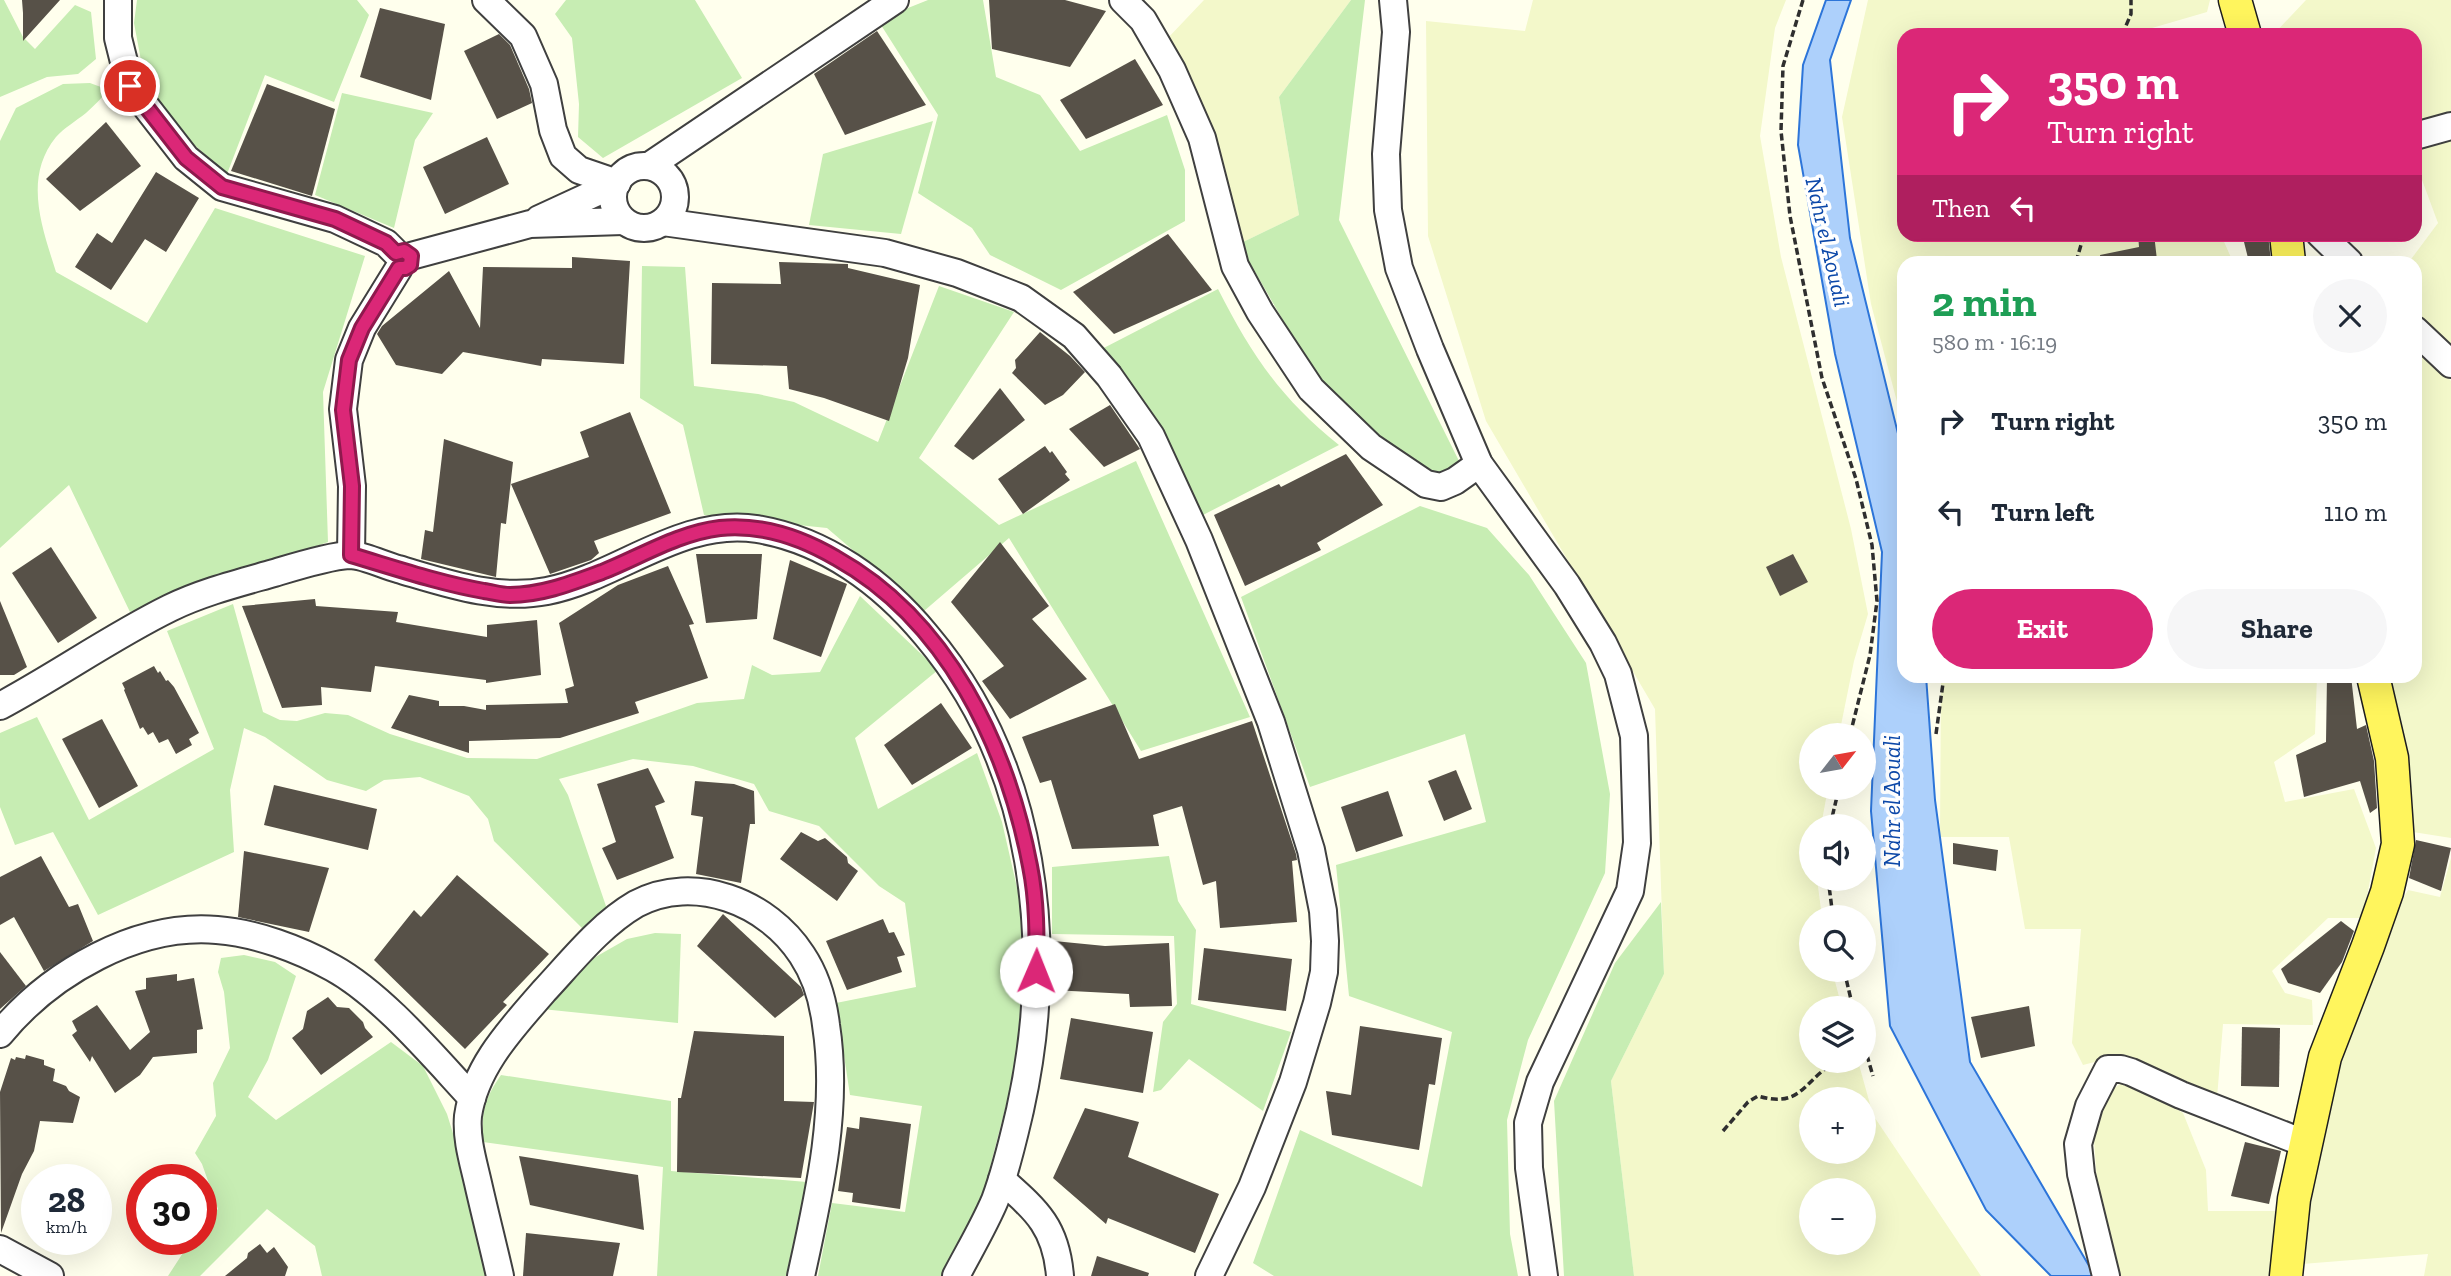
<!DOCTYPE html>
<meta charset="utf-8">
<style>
:root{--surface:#fff;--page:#f6f6f7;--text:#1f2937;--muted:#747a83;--accent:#db2777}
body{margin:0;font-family:"Zilla Slab",serif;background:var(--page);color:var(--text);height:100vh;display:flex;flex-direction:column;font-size:26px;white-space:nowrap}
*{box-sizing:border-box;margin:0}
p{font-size:23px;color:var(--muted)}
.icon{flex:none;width:38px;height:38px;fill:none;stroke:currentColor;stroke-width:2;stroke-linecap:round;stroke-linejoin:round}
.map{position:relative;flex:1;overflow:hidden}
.details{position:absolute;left:1897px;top:256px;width:525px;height:427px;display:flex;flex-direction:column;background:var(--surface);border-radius:21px;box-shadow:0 7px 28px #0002}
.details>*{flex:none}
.banner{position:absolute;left:1897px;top:28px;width:525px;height:214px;border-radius:21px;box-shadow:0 7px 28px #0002;background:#db2777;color:#fff;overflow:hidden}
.needle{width:46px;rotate:59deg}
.fabs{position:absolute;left:1799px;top:723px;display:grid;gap:14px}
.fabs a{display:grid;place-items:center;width:77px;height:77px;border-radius:50%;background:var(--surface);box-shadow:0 7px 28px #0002;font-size:35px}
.speed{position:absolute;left:21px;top:1164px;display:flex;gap:14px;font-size:35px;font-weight:700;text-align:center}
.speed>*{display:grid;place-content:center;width:91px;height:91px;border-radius:50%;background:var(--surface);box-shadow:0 7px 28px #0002;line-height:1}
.speed small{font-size:18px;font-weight:400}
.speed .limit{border:10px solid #d22;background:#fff;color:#111}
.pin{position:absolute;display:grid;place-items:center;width:60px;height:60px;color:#fff;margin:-30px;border:4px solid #fff;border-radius:50%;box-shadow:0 2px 7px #0007}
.me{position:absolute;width:77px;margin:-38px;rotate:1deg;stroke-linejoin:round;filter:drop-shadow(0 0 5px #0008)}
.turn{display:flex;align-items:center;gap:24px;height:147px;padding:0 35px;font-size:32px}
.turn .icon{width:91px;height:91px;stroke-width:2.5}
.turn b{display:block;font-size:49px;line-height:60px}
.then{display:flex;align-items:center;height:66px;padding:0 35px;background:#0003;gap:14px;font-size:26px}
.round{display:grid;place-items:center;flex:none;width:74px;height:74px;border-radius:37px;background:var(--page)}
.headline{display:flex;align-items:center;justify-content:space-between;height:119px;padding:0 35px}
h1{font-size:42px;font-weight:700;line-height:52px;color:#1e9e55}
.action{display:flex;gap:14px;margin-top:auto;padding:14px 35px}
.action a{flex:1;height:80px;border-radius:42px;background:var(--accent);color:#fff;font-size:28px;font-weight:700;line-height:80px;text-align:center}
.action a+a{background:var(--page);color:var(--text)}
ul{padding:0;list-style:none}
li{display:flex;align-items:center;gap:21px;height:91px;padding:0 35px}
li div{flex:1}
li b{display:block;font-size:26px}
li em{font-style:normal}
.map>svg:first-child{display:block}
</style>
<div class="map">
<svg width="2451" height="1276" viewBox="0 0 2451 1276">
<rect width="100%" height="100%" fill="#ffffed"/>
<!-- farmland -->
<g fill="#f3f8ca" fill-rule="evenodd">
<polygon points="1204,0 1351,0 1279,97 1299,215 1239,244 1166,40"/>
<path d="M 1533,0 L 1786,0 L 1775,28 L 1760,136 L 1781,257 L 1851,529 L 1868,614 L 1854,661 L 1839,735 L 1811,735 L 1811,788 L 1828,788 L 1821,826 L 1811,826 L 1811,878 L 1817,879 L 1822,917 L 1811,917 L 1811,970 L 1832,970 L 1842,1008 L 1811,1008 L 1811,1060 L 1858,1061 L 1873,1115 L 1981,1276 L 1634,1276 L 1611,1081 L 1664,974 L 1655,709 L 1486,421 L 1428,236 L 1426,21 L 1525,31 ZM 1811,1099 L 1864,1099 L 1864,1152 L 1811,1152 ZM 1811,1190 L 1864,1190 L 1864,1242 L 1811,1242 Z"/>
<polygon points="1868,0 2210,0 2207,12 2128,35 1904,35 1904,234 2221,235 2233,262 1904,262 1904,428 1871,304 1842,117"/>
<polygon points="2306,0 2451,0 2451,119 2415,129 2415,35 2273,35"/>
<polygon points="2451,135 2451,352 2415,317 2415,262 2409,262 2438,223 2415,161 2415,144"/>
<polygon points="2415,342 2451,381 2451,838 2413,832 2388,676 2415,676"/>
<polygon points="1941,676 2317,676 2315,734 2274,762 2285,802 2354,789 2376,848 2363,918 2328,918 2272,971 2285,993 2312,1000 2313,1025 2223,1024 2217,1098 2110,1058 2083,1065 2072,1043 2081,929 2025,929 2009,837 1940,837"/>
<polygon points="2451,858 2451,1276 2424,1276 2428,1254 2302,1264 2309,1171 2323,1100 2376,944 2408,890 2440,897"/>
<polygon points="2123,1082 2142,1088 2183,1113 2206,1170 2208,1211 2278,1211 2272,1276 2104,1276 2094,1140 2099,1110 2106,1094"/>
</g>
<!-- green -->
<g fill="#c7edb3">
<polygon points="0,0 4,0 23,37 35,49 75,5 91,12 96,59 78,74 47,77 0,97"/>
<polygon points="137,0 357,0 369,15 334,102 265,75 227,174 172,125 143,71 134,23"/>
<polygon points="566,0 695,0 742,78 603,158 578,137 579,104 572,38 555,14"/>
<polygon points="928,0 983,0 996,77 1040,95 1080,151 1167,115 1185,170 1185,221 1061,290 990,255 972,228 918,193 938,115 881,25 898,12"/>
<polygon points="1351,0 1365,0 1339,220 1461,465 1446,474 1431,474 1381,439 1318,381 1239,244 1299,215 1279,97"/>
<path d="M 90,83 L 109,90 C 101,98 94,106 86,113 C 76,121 64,128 56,137 C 23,178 42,227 56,272 L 147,323 L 215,208 L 365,256 L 323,392 L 328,542 L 130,612 L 69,485 L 0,548 L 0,141 L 16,108 L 63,84 Z"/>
<polygon points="342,93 433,113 415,140 394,228 315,195"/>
<polygon points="933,121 901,234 809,225 823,154"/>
<polygon points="642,266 685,267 694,386 758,394 794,402 878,442 939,286 1014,312 919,458 999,525 1136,461 1250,717 1141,751 1009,538 924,611 827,528 704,515 683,425 640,398"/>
<path d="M 1218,289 C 1251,354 1281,399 1339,445 L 1203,515 L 1155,420 L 1096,352 Z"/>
<polygon points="1420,506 1487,528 1529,575 1586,663 1610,794 1605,873 1528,1040 1507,1120 1510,1234 1518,1276 1274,1276 1253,1263 1300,1130 1422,1187 1452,1032 1349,996 1336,865 1486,822 1465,734 1310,787 1241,597"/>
<polygon points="860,596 938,670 855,738 878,809 977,753 1002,822 1026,927 1020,1051 979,1210 948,1276 818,1276 832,1203 905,1212 922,1106 850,1095 836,1003 916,987 905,903 879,886 819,826 769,811 754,784 693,766 633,759 559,779 568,795 607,909 582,928 494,841 488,819 469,796 420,777 384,780 366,791 327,780 265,737 244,728 230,790 234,852 98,915 53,832 15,845 0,807 0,733 37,717 89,820 214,749 167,631 233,604 263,712 280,720 297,721 325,713 348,715 390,734 467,758 537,759 697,703 744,699 752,665 772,675 820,672"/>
<polygon points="1169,856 1178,901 1196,930 1191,1004 1291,1032 1263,1111 1189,1059 1161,1090 1153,1092 1163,1022 1177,1004 1174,936 1052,934 1052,867"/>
<polygon points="1661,902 1664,974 1611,1081 1634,1276 1564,1276 1554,1101 1615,963"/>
<polygon points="655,933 681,934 678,1023 542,1009 568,975 592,959 627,939"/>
<polygon points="244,955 275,962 296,976 268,1060 248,1097 276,1120 391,1042 423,1066 447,1114 470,1188 488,1276 322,1276 315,1246 267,1209 200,1276 168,1276 192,1239 201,1239 201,1229 218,1209 202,1164 195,1153 216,1116 213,1083 230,1048 224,992 218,972 221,958"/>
<path d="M 501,1075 L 671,1101 L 671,1171 L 807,1182 L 786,1276 L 657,1276 L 663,1167 L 483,1142 C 482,1112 483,1101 501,1075 Z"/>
</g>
<!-- water -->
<polygon fill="#add0fb" stroke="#2d75d9" stroke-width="2" points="1826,0 1851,0 1830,60 1850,238 1904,458 1904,676 1926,676 1935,800 1970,1062 2095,1276 2051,1276 1986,1210 1890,1026 1871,811 1882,552 1835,354 1798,145 1803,65"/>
<!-- building -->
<g fill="#575148">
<polygon points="22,0 60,0 23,41 23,13"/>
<polygon points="989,0 1065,0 1106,11 1070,67 992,49"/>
<polygon points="380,8 445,24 431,100 360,77"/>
<polygon points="877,31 926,105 845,135 814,74"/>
<polygon points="499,34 510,45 529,89 532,103 497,119 464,51"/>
<polygon points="1135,59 1163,105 1086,139 1060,100"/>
<polygon points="267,84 335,109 312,196 231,171"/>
<polygon points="106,122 141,166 80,211 46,179"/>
<polygon points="487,137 509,184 445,214 423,167"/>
<polygon points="156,172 199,198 166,252 145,239 111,290 75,267 97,233 112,243"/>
<polygon points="1168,234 1212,290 1114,334 1073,292"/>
<polygon points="2138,234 2154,234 2157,260 2101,262 2100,255 2139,247"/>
<polygon points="2242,234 2268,234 2271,262 2249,262"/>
<polygon points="572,257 630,261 624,364 542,359 541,366 463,352 442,374 396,365 377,334 382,326 449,271 480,328 483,267 572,268"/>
<polygon points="779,262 848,264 848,268 920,285 908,358 889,421 824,398 789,389 787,366 711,364 712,283 781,284"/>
<polygon points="1040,332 1070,356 1085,372 1063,395 1045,405 1012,373 1016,368 1015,360"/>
<polygon points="1000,388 1025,420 973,460 954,446"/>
<polygon points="1110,405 1140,449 1104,467 1069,429"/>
<polygon points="630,412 671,513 594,541 599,553 591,560 550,574 511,484 589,457 580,432"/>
<polygon points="444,439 513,462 506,524 501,523 496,577 421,559 425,530 433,532"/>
<polygon points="1045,446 1050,453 1052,451 1067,472 1065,474 1070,480 1023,514 998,479"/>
<polygon points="1346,454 1383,505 1317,543 1321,550 1245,586 1214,515 1279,484 1281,487"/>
<polygon points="1000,542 1049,606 1032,619 1087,679 1010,719 982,681 1004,666 951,602"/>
<polygon points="51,547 97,618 58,643 12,573"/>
<polygon points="696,554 762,554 757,619 706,623"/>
<polygon points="1793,554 1808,582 1780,596 1766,567"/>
<polygon points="790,560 847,584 821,657 773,639"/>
<polygon points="668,566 694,624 689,625 708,678 635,702 639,713 560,738 469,741 469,753 391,728 409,695 439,701 439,706 464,706 486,710 486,705 568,703 565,689 574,686 559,623 618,585"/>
<polygon points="315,599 316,606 398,612 396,622 487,637 487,625 537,620 541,675 486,683 486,680 375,666 371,692 321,687 322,705 282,708 242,606"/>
<polygon points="0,601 27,667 14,675 0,675"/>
<polygon points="154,666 158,673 160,671 166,681 168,680 174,687 199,733 189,739 192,745 176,754 168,739 159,743 153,732 148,735 143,727 140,729 124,690 125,689 122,683"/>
<polygon points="2327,676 2351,676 2357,729 2366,725 2374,761 2377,808 2370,813 2360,781 2304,797 2296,755 2326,742"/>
<polygon points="941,703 972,748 912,785 884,745"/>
<polygon points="1115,704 1139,759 1252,721 1296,854 1297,860 1292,861 1297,922 1220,928 1216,881 1203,885 1182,806 1153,815 1159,846 1072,849 1051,780 1040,783 1022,737"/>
<polygon points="102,719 138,786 99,808 62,739"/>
<polygon points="648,768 665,802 655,806 674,858 617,880 602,848 616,842 597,784"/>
<polygon points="1456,770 1472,809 1444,821 1428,781"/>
<polygon points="695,781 734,784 754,791 755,824 750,824 741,883 696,874 703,817 691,815"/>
<polygon points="274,785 377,809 368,850 264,825"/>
<polygon points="1388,791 1403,836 1356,852 1341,807"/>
<polygon points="801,832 818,841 825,838 847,857 848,863 858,871 837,901 780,859"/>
<polygon points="2416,840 2451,848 2441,891 2409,878"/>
<polygon points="1953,843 1998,850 1996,871 1953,864"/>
<polygon points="244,851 329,868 309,932 238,917"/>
<polygon points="41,856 69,907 78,904 93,941 44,971 14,917 0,925 0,877"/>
<polygon points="457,875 549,954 503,1002 507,1005 465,1049 374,960 414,910 421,917"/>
<polygon points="723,914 801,987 804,995 775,1018 697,946"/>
<polygon points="883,919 889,933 894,932 905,955 897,957 902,972 847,990 826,941"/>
<polygon points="2341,921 2354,931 2342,962 2320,993 2288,983 2281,969"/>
<polygon points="1054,941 1105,946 1169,943 1172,1006 1130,1007 1129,994 1052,990"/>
<polygon points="1204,948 1292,959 1286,1011 1198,1000"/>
<polygon points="0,952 26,986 0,1009"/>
<polygon points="177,974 177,981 194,978 203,1029 197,1030 197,1053 153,1057 140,1075 115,1093 92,1056 90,1062 72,1035 77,1031 72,1021 97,1005 130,1050 150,1032 135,991 146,989 146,978"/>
<polygon points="328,997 337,1007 349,1008 363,1022 365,1028 373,1037 321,1075 292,1038 303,1029 307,1011"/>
<polygon points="2029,1006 2035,1046 1981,1058 1971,1017"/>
<polygon points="1071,1018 1153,1032 1143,1093 1060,1079"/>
<polygon points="1360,1026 1442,1038 1435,1085 1429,1084 1419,1150 1332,1135 1326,1091 1351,1095"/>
<polygon points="2242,1027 2280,1028 2279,1087 2241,1086"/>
<polygon points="694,1031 784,1036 784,1101 814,1102 801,1178 677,1172 678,1098 681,1098"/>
<polygon points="26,1055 44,1060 44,1065 55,1069 53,1081 66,1086 69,1091 80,1097 73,1123 40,1121 34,1151 22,1174 1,1233 0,1092 11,1058 15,1060 16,1057 25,1059"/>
<polygon points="1085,1108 1139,1122 1128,1157 1219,1194 1195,1253 1108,1218 1106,1224 1053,1178"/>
<polygon points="860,1117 911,1124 900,1209 852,1202 853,1193 838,1191 847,1127 859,1129"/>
<polygon points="2245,1142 2281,1151 2269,1204 2231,1196"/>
<polygon points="519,1156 638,1175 644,1230 530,1205"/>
<polygon points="526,1233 620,1243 613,1276 523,1276"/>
<polygon points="260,1244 267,1253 274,1247 288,1267 285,1276 225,1276 247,1258 248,1253"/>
<polygon points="1097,1256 1149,1273 1148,1276 1091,1276"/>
</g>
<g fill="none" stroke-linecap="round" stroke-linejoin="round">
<defs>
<g id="minor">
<polyline points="118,0 118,38 130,86 186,158 222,187 335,219 386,243 396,253"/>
<polyline points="486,0 523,36 544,84 553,130 563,156 579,170 617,183"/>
<polyline points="1123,0 1143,20 1172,70 1202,138 1235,266 1260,312 1311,389 1371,447 1426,484 1441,487 1455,481 1479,464"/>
<polyline points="1393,0 1396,32 1386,154 1388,210 1399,268 1430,349 1479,464 1567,585 1603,643 1618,674 1634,736 1637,843 1630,891 1540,1082 1528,1123 1529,1168 1544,1276"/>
<polyline points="2415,136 2451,126"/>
<circle cx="644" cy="197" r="31"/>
<polyline points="649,166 895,0"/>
<polyline points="539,219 617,183"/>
<polyline points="663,222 885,253 957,273 1021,298 1074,336 1109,376 1151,436 1199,540 1271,722 1311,850 1323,911 1325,941 1324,972 1317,1003 1293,1082 1252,1187 1209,1276"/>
<polyline points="2320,234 2349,262"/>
<polyline points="411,256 530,224 623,221"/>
<polyline points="2415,330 2451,364"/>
<polyline points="351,555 352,486 343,409 349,360 362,328 399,268"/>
<path d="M 0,706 C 58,675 111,637 170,608 C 203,592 239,583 274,573 C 294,567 329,556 349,555 C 364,555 383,565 398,569 C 446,583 496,601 547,591 C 618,577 681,517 757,529 C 825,540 883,583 926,635 C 1037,766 1056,947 1020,1110 C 1013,1140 1006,1171 995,1200 C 984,1226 969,1251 956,1276"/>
<path d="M 0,1034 C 50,973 137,923 217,930 C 256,933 299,949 333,968 C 382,995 433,1056 472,1098"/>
<path d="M 1002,1180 C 1037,1211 1056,1227 1060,1276"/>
<polyline points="0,1249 50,1276"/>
<path d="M 500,1276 C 493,1245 485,1214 478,1183 C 473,1161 466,1139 468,1116 C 475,1066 513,1027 544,991 C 572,961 600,925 636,904 C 694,873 768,902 802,955 C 816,976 823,1000 826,1025 C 839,1108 819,1195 801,1276"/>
<polyline points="2106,1276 2081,1174 2078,1144 2089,1106 2108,1069 2121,1069 2131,1072 2181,1095 2304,1143"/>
</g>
<g id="major">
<polyline points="2235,0 2245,35"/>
<polyline points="2286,234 2289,262"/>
<polyline points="2286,1276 2294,1199 2325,1057 2368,946 2387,892 2398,844 2392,758 2373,676"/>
</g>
</defs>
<!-- minor casing -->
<use href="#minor" stroke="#404040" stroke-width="30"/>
<!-- major casing -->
<use href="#major" stroke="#1e1e1e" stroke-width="35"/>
<!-- path -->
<g stroke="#2f2f2f" stroke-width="3.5" stroke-dasharray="7 3.5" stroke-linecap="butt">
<polyline points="1803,0 1783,66 1781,131 1790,216 1822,378 1856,479 1872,545 1877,601 1870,655 1850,735"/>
<polyline points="2122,35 2131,14 2131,0"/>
<polyline points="2076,262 2083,238 2094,234"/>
<polyline points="1936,734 1944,676"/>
<polyline points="1830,826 1839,788"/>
<polyline points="1828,878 1833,917"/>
<polyline points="1844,970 1853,1008"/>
<polyline points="1864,1045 1873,1076"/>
<path d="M 1723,1131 L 1748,1102 L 1758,1096 C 1805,1110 1804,1075 1841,1060"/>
</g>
<!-- minor -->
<use href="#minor" stroke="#fff" stroke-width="26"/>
<!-- major -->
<use href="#major" stroke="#fff55d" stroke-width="32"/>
</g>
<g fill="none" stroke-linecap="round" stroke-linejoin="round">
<defs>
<path id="route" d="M 130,86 L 186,158 L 222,187 L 335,219 L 386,243 L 396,253 L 404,251 L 411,256 L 410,265 L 405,268 L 399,268 L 362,328 L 349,360 L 343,410 L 352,486 L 351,555 C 395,568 439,583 484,591 C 492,592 501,595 510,595 C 542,595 572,583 602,572 C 640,557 678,533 720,528 C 761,524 802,538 836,558 C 947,620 1007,745 1030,866 C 1037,901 1037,936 1036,971"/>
</defs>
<!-- route casing -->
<use href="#route" stroke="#8e194d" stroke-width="18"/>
<!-- route -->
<use href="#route" stroke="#db2777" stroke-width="12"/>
</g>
<g text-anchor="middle" stroke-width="7" stroke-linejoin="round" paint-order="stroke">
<!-- water labels -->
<g font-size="23" font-style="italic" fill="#0c48a9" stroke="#fff">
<text transform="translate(1828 242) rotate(77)" y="8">Nahr el Aouali</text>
<text transform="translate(1892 801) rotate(-90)" y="8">Nahr el Aouali</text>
</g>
</g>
</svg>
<div class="fabs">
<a><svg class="needle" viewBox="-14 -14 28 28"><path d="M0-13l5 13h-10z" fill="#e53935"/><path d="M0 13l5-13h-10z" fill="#747a83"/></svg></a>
<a><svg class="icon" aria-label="sound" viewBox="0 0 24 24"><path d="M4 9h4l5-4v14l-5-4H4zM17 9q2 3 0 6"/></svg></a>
<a><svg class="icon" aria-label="search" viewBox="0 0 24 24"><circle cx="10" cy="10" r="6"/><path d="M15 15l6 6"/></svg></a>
<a><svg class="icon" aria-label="layers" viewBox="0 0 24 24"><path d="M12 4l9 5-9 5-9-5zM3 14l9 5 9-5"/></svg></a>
<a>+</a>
<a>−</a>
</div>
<div class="speed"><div>28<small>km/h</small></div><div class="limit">30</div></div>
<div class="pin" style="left:130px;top:86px;background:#d93025"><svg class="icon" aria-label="arrive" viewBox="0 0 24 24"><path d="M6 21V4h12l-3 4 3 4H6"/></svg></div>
<svg class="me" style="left:1036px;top:971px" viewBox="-20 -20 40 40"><circle r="19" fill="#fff"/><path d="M0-13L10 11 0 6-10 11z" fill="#db2777"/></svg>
<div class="banner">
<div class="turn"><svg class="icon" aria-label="right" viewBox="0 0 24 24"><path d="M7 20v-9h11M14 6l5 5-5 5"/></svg><div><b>350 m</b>Turn right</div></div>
<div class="then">Then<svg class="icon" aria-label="left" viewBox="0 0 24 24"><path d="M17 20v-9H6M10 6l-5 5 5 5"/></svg></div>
</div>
<section class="details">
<div class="headline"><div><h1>2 min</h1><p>580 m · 16:19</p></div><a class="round"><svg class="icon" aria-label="close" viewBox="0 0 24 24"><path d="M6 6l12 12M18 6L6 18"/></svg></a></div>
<ul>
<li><svg class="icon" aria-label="right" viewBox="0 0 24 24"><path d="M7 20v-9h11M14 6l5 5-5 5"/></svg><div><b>Turn right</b></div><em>350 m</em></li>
<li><svg class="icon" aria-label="left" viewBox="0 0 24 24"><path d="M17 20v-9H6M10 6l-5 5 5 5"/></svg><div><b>Turn left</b></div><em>110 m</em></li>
</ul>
<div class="action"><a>Exit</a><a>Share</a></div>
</section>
</div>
